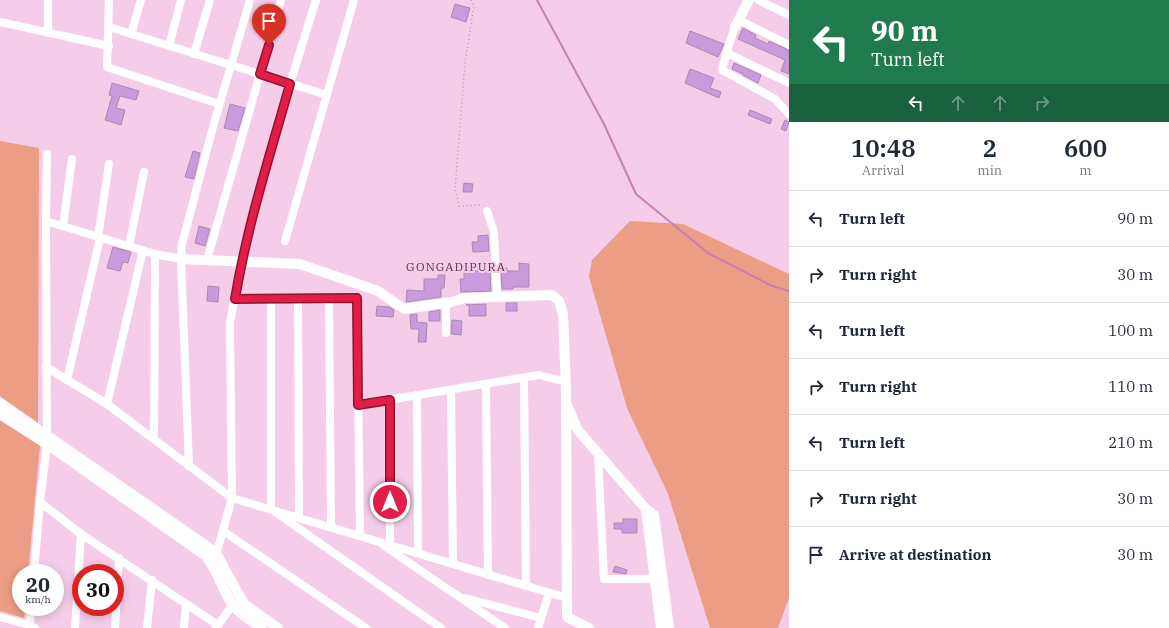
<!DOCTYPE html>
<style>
:root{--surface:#fff;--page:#f2f2f3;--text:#1f2937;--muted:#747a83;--line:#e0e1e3}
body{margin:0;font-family:"IBM Plex Serif",serif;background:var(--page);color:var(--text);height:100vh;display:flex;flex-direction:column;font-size:15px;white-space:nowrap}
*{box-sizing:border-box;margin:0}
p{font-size:13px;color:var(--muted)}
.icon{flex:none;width:22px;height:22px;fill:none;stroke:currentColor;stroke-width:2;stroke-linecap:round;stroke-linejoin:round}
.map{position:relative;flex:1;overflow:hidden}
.details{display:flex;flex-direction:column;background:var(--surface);width:380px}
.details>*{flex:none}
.banner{background:#207a4e;color:#fff;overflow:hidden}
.speed{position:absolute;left:12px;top:564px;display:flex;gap:8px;font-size:20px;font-weight:700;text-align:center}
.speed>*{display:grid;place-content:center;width:52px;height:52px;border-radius:50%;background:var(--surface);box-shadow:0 2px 10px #0003;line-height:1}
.speed small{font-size:10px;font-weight:400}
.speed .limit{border:6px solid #d22;background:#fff;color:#111}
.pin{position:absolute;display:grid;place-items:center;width:34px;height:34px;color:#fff;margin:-41px -17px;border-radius:50% 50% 50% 0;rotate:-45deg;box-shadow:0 0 4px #0007}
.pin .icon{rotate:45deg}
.me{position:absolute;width:44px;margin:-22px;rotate:0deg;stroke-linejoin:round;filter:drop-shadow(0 0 3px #0008)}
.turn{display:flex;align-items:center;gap:14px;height:84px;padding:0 16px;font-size:18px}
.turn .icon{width:52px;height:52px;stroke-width:2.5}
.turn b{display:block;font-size:28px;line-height:34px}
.lanes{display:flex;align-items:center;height:38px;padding:0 16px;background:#0003;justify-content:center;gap:20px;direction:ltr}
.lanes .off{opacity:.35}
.eta{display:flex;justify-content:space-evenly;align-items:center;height:68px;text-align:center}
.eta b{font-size:24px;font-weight:600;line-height:28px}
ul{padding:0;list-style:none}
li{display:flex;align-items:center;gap:12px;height:56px;padding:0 16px;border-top:1px solid var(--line)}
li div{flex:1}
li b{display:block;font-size:15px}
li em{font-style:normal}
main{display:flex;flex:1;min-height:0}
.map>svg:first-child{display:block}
</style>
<main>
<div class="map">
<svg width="789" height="628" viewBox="0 0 789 628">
<rect width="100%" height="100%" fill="#f6cde9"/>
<!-- green -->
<g fill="#ec9d86">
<polygon points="0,141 39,148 38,423 0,396"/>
<polygon points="630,221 683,224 789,274 789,598 778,628 710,628 668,494 627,408 589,277 592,260"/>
<polygon points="0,420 40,446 28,573 21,573 21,607 25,607 24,618 0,611"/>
</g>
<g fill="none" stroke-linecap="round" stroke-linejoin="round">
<!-- stream -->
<polyline stroke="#c681b3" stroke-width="2" points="537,0 604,124 636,194 708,253 772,286 789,291"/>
</g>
<!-- building -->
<g fill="#cb9adc" stroke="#a58bae">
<polygon points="455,4 470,8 466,22 451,17"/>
<polygon points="743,28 756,35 755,38 768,44 769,41 789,50 789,74 781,71 785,60 738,39"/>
<polygon points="690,31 724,44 718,57 686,43"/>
<polygon points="734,63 761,75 758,83 743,75 743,74 732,69"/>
<polygon points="690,69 714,78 710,88 721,92 719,98 685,83"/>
<polygon points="112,83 139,91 136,100 120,96 116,108 125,110 121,125 105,120 112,96 109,95"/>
<polygon points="230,104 245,108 238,131 224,128"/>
<polygon points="750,110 772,119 770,124 748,115"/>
<polygon points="785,120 789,122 786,131 781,129"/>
<polygon points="193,151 200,153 194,179 185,177"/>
<polygon points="464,183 473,184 472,192 463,192"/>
<polygon points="199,226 210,229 205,246 195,243"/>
<polygon points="488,235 489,251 473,252 472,242 478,242 478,236"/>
<polygon points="113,247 131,252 128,263 123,262 120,271 107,268"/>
<polygon points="519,263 529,264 529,287 513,287 513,289 502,289 501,268 507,268 507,271 519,271"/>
<polygon points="464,267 471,268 471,271 490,271 491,291 461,292 460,279 464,279"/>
<polygon points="438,275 445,275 444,288 441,288 441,297 406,302 407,290 424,291 424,279 438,279"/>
<polygon points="208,286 219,287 218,302 207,301"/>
<rect x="506" y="303" width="11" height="8"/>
<polygon points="486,304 486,316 469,316 469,305 466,305"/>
<polygon points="377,306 389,307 394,310 393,317 376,316"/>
<polygon points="440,310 440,321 429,321 429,312"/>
<polygon points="417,314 417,322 427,323 426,342 418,342 419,329 411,329 410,315"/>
<polygon points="452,320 462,321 461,335 451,334"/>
<polygon points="623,519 637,519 637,533 622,533 622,529 614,529 614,523 623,523"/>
<polygon points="615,566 627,570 626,574 613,572"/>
</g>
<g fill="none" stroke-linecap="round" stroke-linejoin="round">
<!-- path -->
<polyline stroke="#b898ae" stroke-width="1.5" stroke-dasharray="1 3" stroke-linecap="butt" points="471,0 474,6 465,63 455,189 459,206 480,205 481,206"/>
<!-- minor -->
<g stroke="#fff" stroke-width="8">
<polyline points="109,0 107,67 219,104"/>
<polyline points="758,0 789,15"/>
<polyline points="739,20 789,45"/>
<polyline points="0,22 109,46"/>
<polyline points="109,27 327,95"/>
<polyline points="735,27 727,51 722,70 775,99 789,114"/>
<polyline points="48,32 48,0"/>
<polyline points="131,34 141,0"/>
<polyline points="169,46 181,0"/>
<polyline points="727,53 789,83"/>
<polyline points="194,54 210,0"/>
<polyline points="487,211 494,232 497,297"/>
<polyline points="46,221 155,254 181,259"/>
<polyline points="63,226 72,159"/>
<polyline points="98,237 109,164"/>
<polyline points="285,241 354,0"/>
<polyline points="129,246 144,172"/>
<polyline points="207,260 281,0"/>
<polyline points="235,299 357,298 360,536"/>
<polyline points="271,299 271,509 441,628"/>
<polyline points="298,299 299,518"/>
<polyline points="329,299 331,527"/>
<polyline points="446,303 446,333"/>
<polyline points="46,367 107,404 232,498 567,598"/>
<polyline points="524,378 526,586"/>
<polyline points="67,380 100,238"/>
<polyline points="486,384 488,575"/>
<polyline points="451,390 453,564"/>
<polyline points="417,395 418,553"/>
<polyline points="107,404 143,250"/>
<polyline points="358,405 539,375 566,382"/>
<polyline points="154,439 155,254"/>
<polyline points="598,453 604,579 648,579"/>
<polyline points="189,466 181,259 182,244 213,127 250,0"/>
<polyline points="40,502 81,534 218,625"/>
<polyline points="223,531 366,628"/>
<polyline points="383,545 505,628"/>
<polyline points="390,545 390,400"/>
<polyline points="215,559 232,498 230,323 241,261 249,231 290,84 316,0"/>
<polyline points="34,573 40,502 47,444 46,221 47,154"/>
<polyline points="465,598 541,618"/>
<polyline points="0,617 30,625 35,628"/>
<polyline points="30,625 31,607"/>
<polyline points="75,628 81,534"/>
<polyline points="115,628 119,558"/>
<polyline points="147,628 152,580"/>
<polyline points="184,628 186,604"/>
<polyline points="216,628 233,604"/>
<polyline points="538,628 549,593"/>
</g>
<!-- tertiary -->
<g stroke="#fff" stroke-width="10">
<polyline points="735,27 749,0"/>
<polyline points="181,259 300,264 378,291 404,309 451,302 465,298 552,295 559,301 563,314 566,388 567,617 589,628"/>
<polyline points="0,403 211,549 217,555 244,604 278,628"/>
<polyline points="568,407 577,429 646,509 654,515 669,628"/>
<path d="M 0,414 L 47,444 L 206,556 C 218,571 222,590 233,605 C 240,615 252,621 262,628"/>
<polyline points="646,509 661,628"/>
</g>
</g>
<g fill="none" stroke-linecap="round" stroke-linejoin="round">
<defs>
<path id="route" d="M 269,45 L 260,74 L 290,84 C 270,155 247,226 235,299 L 357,298 L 358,405 L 390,400 L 390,502"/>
</defs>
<!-- route casing -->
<use href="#route" stroke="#92132f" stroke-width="10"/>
<!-- route -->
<use href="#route" stroke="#e11d48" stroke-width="7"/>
</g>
<g text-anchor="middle" stroke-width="4" stroke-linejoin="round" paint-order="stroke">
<!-- neighbourhood labels -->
<g font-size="12" letter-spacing="1" fill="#57374e" stroke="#f6cde9">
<text x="456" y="271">GONGADIPURA</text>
</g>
</g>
</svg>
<div class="speed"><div>20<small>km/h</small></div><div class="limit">30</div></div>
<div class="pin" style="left:269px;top:45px;background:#d93025"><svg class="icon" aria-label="arrive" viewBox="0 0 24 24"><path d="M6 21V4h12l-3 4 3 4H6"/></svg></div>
<svg class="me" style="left:390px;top:502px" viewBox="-20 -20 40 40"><circle r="17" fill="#e11d48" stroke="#fff" stroke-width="3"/><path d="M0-11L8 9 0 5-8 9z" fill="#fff"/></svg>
</div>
<section class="details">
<div class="banner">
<div class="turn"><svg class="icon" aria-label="left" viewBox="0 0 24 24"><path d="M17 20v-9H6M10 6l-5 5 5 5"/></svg><div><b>90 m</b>Turn left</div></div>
<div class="lanes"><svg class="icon" aria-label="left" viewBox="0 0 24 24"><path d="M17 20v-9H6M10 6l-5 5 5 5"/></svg><svg class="icon off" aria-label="ahead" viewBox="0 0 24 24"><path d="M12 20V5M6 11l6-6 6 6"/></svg><svg class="icon off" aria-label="ahead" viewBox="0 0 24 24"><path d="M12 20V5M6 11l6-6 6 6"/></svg><svg class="icon off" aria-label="right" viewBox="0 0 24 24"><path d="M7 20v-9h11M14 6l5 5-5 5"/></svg></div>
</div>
<div class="eta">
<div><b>10:48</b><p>Arrival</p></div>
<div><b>2</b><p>min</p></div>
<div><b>600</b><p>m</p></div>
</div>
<ul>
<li><svg class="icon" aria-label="left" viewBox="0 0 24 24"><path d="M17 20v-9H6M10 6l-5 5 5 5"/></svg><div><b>Turn left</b></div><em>90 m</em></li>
<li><svg class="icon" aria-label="right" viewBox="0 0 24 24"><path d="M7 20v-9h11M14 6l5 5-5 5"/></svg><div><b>Turn right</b></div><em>30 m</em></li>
<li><svg class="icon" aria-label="left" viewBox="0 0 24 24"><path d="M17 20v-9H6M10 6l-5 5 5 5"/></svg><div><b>Turn left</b></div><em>100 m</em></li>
<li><svg class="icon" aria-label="right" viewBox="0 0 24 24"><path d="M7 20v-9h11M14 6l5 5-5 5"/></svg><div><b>Turn right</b></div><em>110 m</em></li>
<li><svg class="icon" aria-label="left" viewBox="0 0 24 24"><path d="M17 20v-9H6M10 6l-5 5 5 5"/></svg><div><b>Turn left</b></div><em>210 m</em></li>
<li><svg class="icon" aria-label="right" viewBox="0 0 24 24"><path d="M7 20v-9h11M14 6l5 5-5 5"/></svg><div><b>Turn right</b></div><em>30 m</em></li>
<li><svg class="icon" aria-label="arrive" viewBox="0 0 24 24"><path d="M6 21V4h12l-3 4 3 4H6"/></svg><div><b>Arrive at destination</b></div><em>30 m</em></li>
</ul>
</section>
</main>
